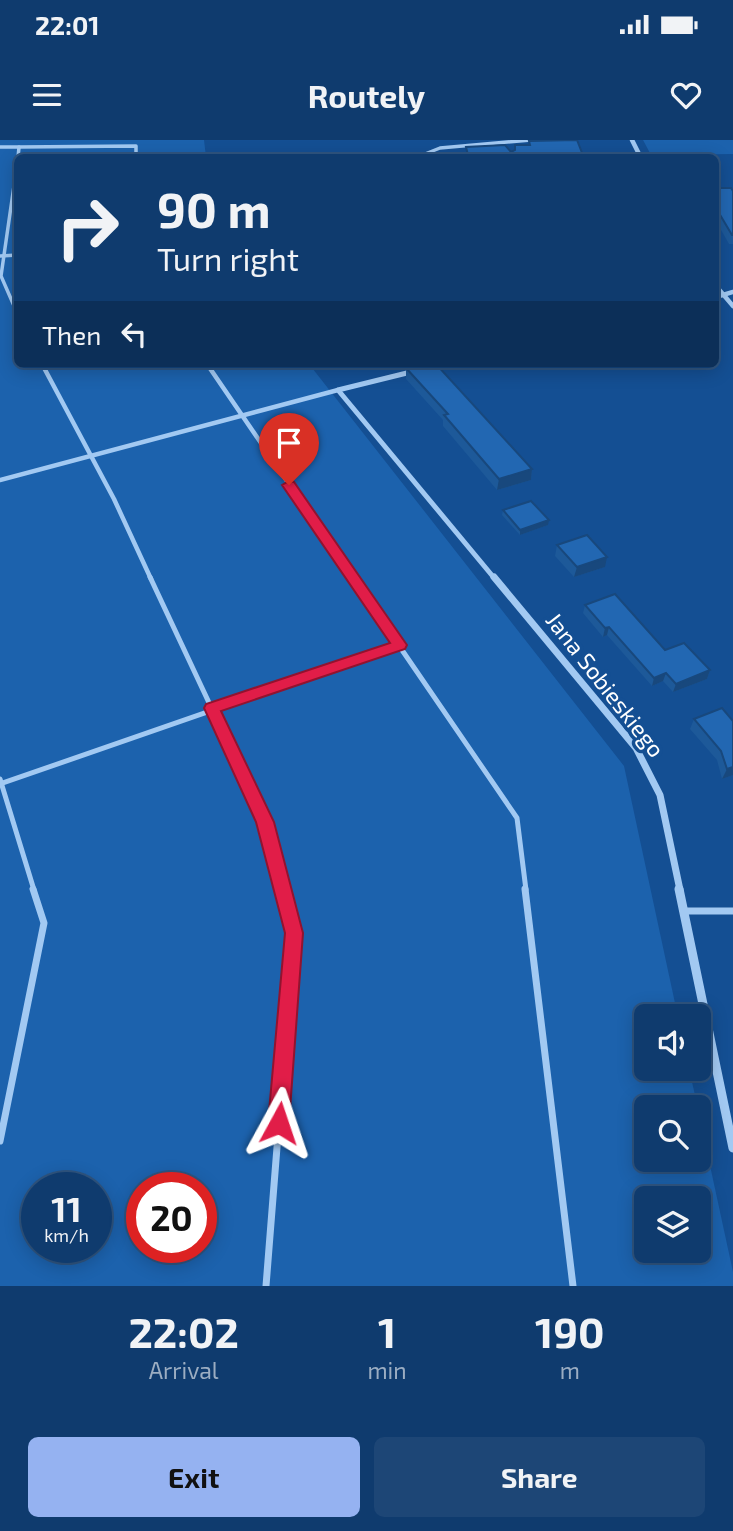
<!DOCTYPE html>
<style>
:root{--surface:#0f3b6e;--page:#1d4676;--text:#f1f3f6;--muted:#9badc2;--line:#2f5581;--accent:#95b2f1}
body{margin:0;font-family:"Exo 2",sans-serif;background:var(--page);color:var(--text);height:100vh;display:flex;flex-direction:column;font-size:26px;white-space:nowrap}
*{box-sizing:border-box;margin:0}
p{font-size:23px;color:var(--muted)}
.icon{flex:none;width:38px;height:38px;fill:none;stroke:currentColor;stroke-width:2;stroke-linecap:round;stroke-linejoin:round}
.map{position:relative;height:1146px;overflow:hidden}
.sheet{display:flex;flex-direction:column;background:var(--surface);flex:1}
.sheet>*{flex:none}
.guide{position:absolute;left:14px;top:14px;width:705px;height:214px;border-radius:10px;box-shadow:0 4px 18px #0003,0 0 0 2px var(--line);background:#0f3b6e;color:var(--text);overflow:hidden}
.tools{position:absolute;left:634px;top:864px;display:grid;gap:14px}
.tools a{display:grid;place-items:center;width:77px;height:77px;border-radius:10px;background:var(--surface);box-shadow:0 4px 18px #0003,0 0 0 2px var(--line);font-size:35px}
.speed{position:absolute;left:21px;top:1032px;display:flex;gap:14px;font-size:35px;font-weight:700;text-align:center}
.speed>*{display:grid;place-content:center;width:91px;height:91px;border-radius:50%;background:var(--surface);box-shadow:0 4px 18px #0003,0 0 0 2px var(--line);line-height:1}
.speed small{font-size:18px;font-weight:400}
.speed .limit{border:10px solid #d22;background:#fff;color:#111}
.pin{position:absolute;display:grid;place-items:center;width:60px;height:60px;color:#fff;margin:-72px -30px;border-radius:50% 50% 50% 0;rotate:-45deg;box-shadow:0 0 7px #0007}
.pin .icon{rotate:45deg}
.me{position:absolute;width:77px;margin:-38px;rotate:5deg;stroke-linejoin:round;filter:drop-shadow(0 0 5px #0008)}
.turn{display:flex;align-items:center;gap:24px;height:147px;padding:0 28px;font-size:32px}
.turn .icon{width:91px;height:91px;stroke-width:2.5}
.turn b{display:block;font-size:49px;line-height:60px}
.then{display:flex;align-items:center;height:66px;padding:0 28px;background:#0003;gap:14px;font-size:26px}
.eta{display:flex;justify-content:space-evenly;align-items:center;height:119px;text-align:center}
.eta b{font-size:42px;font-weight:700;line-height:49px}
.cta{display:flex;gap:14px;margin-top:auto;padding:14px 28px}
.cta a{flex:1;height:80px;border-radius:10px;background:var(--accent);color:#111;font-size:28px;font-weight:700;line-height:80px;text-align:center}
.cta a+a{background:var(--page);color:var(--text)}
.status{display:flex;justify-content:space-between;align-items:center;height:49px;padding:0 35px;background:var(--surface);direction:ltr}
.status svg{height:19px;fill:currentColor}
header{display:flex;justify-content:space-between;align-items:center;height:91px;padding:0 28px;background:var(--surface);font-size:32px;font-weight:700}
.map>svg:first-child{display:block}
</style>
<div class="status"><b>22:01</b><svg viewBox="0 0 49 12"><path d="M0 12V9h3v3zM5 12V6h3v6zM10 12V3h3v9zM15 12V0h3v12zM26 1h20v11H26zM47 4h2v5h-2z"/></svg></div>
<header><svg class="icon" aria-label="menu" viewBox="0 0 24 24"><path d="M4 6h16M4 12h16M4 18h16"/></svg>Routely<svg class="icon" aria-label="heart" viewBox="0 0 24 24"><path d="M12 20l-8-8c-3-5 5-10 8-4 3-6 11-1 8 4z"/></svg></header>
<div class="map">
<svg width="733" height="1146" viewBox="0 0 733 1146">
<rect width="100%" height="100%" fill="#144f93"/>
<!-- green -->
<g fill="#1c62ad" fill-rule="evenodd">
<path d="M 0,0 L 204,0 L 206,17 L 18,18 L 18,224 L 309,224 L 624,626 L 678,877 L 646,877 L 646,929 L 689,929 L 698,968 L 646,968 L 646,1020 L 698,1020 L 698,970 L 733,1132 L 733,1146 L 0,1146 ZM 37,1048 L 96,1048 L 96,1108 L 37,1108 ZM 142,1048 L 201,1048 L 201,1108 L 142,1108 ZM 646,1059 L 698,1059 L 698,1111 L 646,1111 Z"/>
<polygon points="643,0 733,0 733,14 651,15"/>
</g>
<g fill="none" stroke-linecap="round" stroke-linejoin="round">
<!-- service-far3 -->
<g stroke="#a2c9f2" stroke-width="3.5">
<polyline points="0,7 19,7 18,18"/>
<polyline points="19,7 136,6 136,18"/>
<polyline points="18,18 1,136 18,175"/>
<polyline points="415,18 440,8 531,0"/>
<polyline points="0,116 18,115"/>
</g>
<!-- service-far2 -->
<g stroke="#a2c9f2" stroke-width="4.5">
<polyline points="42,224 114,359 151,439"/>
<polyline points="207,224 354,439"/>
<polyline points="0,340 338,250"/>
</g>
<!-- service-far1 -->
<g stroke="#a2c9f2" stroke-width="5">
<polyline points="150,437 265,682 283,750"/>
<polyline points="352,437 517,678 526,750"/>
<polyline points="0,639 34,750"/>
<polyline points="0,644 400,505"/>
</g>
<!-- service -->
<g stroke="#a2c9f2" stroke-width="7">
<polyline points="525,749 573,1146"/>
<polyline points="684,771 733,771"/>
<polyline points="0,1001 44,783 33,749"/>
<polyline points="266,1146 294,793 282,749"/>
</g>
<!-- minor-far3 -->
<g stroke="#a2c9f2" stroke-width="4.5">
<polyline points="632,0 641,18"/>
<polyline points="716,146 733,166"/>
<polyline points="716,157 733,152"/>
</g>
<!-- minor-far2 -->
<g stroke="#a2c9f2" stroke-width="5">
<polyline points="430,227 443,224"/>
<polyline points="415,231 338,250 495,439"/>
</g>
<!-- minor-far1 -->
<polyline stroke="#a2c9f2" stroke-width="7" points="494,437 636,608 660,655 680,750"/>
<!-- minor -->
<polyline stroke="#a2c9f2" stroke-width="9" points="679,749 733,1008"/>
</g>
<!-- wall -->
<g fill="#1d5999">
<polygon points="716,48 733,51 733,104 729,104 716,81"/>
<polygon points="393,224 421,224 398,230"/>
<polygon points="406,228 532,329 531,340 497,350 443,286 443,280 406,239"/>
<polygon points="503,370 548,385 520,395 502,375"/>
<polygon points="557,405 605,427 574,437 555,416"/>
<polygon points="585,465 665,510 710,530 707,539 673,552 663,541 652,546 607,495 603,497 583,473"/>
<polygon points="694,579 733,581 733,635 722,639 717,620 690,589"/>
</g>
<!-- shaded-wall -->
<g fill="#18487d">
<polygon points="398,224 421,224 398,230"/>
<polygon points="532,329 531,340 497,350 499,339"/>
<polygon points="549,380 548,385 520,395 520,390"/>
<polygon points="607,417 605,427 574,437 577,427"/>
<polygon points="609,487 607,495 603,497 605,488"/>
<polygon points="710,530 707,539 673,552 676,544"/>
<polygon points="666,533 663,541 652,546 654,538"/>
<polygon points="733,627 733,635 722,639 727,629"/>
</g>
<!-- building -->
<g fill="#2267b2" stroke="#18487d" stroke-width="2">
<polygon points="577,0 584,18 407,18 468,15 466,7 505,5 511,12 515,10 515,5 530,5 529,1"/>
<polygon points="716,48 731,48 733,51 733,95 732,95 716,68"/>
<polygon points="424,224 436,224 532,329 499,339 444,275 448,274 406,228"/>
<polygon points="531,361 549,380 520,390 503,370"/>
<polygon points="587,395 607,417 577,427 557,405"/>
<polygon points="615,454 665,510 684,503 710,530 676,544 666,533 654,538 609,487 605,488 585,465"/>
<polygon points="722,568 733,581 733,627 727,629 721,611 694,579"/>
</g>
<!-- route -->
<polygon fill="#e11d48" stroke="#92132f" stroke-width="2" points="289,341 294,342 407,505 405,509 221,571 274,682 303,793 289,983 286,990 279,993 271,990 268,983 285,793 256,682 204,568 206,564 390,503 282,345"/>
<g text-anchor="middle" stroke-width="7" stroke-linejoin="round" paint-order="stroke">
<!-- street labels -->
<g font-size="23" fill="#fff" stroke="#144f93">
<text transform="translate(605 545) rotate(52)" y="8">Jana Sobieskiego</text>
</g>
</g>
</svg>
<div class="tools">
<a><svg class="icon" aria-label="sound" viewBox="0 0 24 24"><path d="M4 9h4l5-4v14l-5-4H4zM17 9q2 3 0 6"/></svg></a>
<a><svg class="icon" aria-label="search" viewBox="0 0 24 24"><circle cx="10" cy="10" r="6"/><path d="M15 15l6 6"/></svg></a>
<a><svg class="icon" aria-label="layers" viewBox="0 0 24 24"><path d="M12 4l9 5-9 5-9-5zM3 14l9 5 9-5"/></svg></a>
</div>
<div class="speed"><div>11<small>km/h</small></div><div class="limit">20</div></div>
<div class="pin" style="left:289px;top:345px;background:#d93025"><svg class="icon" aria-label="arrive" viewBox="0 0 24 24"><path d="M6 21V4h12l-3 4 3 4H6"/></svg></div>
<svg class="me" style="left:279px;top:983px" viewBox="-20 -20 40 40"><path d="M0-17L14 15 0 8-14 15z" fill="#e11d48" stroke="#fff" stroke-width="4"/></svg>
<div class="guide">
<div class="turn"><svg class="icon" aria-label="right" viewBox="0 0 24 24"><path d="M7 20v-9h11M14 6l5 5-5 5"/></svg><div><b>90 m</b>Turn right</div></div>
<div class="then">Then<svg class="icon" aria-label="left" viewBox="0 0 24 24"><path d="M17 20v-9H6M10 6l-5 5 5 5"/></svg></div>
</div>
</div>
<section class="sheet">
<div class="eta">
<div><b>22:02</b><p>Arrival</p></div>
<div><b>1</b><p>min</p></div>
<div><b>190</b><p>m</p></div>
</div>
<div class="cta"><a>Exit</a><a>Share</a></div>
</section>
